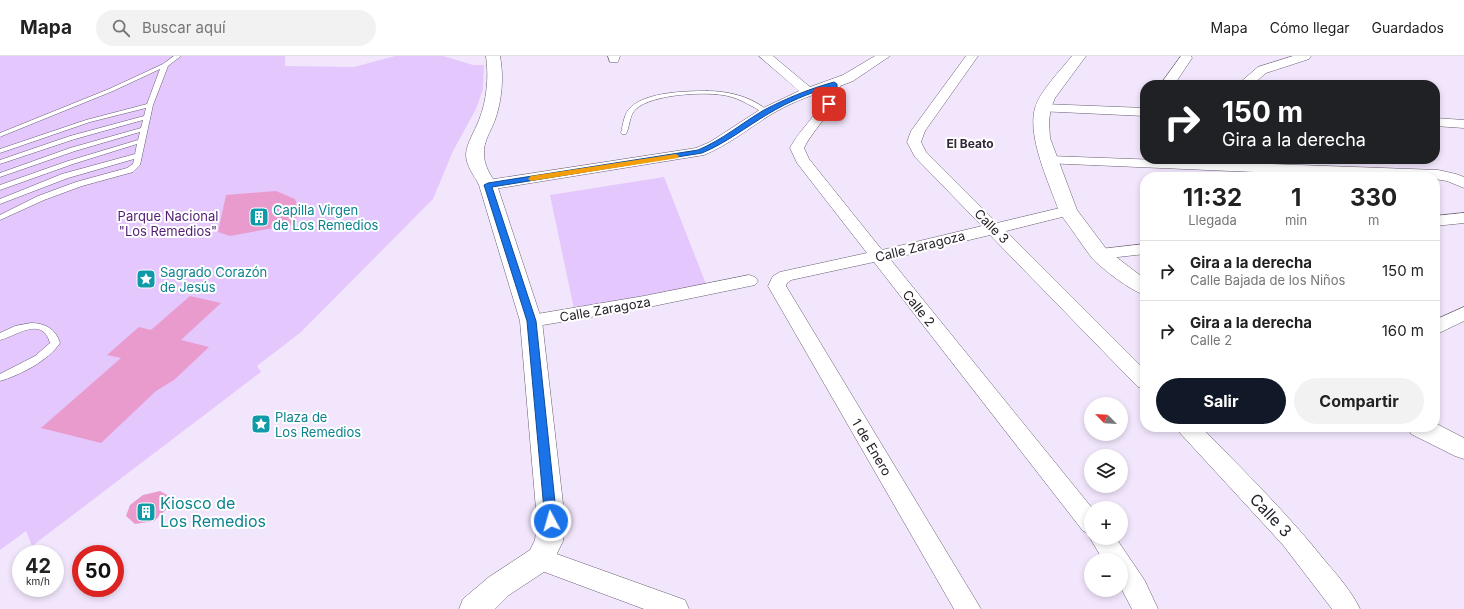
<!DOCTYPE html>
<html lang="es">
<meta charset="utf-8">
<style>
:root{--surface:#fff;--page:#f2f2f2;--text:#222;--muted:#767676;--line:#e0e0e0;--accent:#111827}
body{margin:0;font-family:Inter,sans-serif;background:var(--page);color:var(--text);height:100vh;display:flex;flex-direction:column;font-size:15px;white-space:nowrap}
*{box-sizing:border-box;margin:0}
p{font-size:13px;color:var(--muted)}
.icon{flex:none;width:22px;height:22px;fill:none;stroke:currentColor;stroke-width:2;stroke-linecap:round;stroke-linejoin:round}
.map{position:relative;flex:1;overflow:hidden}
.panel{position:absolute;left:1140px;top:116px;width:300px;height:260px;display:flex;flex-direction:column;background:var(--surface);border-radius:16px;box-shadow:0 2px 6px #0003}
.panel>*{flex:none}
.hud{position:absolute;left:1140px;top:24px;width:300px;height:84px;border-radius:16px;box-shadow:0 2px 6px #0003;background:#202124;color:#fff;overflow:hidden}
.needle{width:26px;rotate:294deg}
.tools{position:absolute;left:1084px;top:341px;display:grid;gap:8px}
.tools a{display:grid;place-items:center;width:44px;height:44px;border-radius:50%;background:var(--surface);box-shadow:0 2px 6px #0003;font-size:20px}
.speed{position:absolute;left:12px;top:489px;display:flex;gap:8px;font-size:20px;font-weight:700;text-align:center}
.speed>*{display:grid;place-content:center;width:52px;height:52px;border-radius:50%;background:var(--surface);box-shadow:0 2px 6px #0003;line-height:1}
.speed small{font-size:10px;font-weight:400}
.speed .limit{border:6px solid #d22;background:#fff;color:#111}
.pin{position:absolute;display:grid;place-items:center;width:34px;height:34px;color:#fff;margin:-17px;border-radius:8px;box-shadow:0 2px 6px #0006}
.me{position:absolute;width:44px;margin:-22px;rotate:354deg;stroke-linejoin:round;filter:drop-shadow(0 0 3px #0008)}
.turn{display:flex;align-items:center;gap:14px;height:84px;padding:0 16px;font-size:18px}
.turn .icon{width:52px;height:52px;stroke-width:2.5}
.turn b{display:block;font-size:28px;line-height:34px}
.eta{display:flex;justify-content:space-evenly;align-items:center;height:68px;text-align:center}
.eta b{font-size:24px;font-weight:700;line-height:28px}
.action{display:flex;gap:8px;margin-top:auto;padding:8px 16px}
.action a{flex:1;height:46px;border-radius:24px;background:var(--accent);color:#fff;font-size:16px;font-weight:700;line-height:46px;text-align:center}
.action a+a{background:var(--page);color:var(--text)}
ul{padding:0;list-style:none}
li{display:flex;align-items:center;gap:12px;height:60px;padding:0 16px;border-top:1px solid var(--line)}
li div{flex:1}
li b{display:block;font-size:15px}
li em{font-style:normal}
header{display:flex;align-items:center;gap:24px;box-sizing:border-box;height:56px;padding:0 20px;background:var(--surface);border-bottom:1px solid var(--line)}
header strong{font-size:19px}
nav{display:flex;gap:22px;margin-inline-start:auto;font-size:14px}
.search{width:280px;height:36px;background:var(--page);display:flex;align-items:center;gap:10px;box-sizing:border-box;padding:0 14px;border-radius:22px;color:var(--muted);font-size:15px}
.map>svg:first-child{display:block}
</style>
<header>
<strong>Mapa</strong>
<div class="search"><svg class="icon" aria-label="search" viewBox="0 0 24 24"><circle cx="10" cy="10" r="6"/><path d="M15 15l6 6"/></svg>Buscar aquí</div>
<nav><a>Mapa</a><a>Cómo llegar</a><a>Guardados</a></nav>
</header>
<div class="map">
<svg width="1464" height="553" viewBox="0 0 1464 553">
<rect width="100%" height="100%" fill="#f2e6fc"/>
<!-- green -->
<g fill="#e4c7fd">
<polygon points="0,0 285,0 285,10 354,11 395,0 443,0 473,9 484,9 483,33 476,53 453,95 433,143 301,276 257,310 261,316 32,490 26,475 0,494"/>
<polygon points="664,121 706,228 574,253 550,139"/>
</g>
<!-- building -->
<g fill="#ea9bcd">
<polygon points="276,135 295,143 299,153 295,168 230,180 218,176 226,139"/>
<polygon points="190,240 221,247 181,284 209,291 174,324 156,335 101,387 41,372 121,302 107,299 139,271 151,274"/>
<polygon points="160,435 171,441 169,451 154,465 135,468 126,460 130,449 143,439"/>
</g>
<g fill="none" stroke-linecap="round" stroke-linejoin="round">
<defs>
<g id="service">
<polygon points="174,0 181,0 168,10 153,49 140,109 133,116 82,130 44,144 0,164 0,159 38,140 76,126 127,112 133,108 134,103 68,122 0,148 0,143 62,118 135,98 137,88 73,108 0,134 0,129 68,105 138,84 140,76 75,95 0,121 0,117 70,92 141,72 143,64 75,83 0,108 0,104 70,80 144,60 146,52 90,66 0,97 0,93 86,64 147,48 160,13 113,35 2,80 0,81 0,77 109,33 163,8"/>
<path d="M 707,35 C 729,35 753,41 769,56 L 764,57 C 753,51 741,43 728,40 C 707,35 652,38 636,53 C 629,59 630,71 626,78 L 622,78 L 621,77 C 623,68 624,57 631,51 C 647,36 686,35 707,35 Z"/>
<path d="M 31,267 C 45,267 56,273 60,287 C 48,305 20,319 0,325 L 0,318 L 35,300 L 50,287 C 42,259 16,280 0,284 L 0,277 L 15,270 Z"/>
</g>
<g id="minor">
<polygon points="608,0 620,0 618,6 610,6"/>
<path d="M 759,0 L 773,0 L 810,31 L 843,19 L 875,0 L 890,0 L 853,25 L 840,30 C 836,55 815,70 804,92 L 809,103 L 882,194 L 982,170 L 915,101 L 907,86 L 911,75 L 966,0 L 978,0 L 925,75 L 921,86 L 926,96 L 997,167 L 1068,150 L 1074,152 L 1076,155 L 1074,158 L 1006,175 L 1145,314 L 1145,333 L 1138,331 L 990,179 L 890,203 L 1092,452 L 1091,452 L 1091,478 L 1083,475 L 874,206 L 791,224 L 787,227 L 786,230 L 981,553 L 954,553 L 768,230 L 773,220 L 780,216 L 867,197 L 797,107 L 790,92 C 800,72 822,56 826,35 C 807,40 787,49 770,59 C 748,73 728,89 704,99 L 488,134 L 483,132 L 480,129 L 483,126 L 488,124 L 696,92 L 710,86 L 761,53 L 799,35 Z"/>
<polygon points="1181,0 1191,0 1192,2 1174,29 1160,29"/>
<polygon points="1293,0 1311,0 1309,3 1266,17 1252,29 1237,29 1258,11"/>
<polygon points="1043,48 1145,52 1145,60 1038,55 1036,52 1038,49"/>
<polygon points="1435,62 1464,64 1464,72 1435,70"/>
<polygon points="1049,100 1438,114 1456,118 1464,121 1464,132 1447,125 1435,123 1435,121 1372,121 1044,107 1042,104 1044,101"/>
<polygon points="1464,157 1464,167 1435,170 1435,160"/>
<polygon points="1145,188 1145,198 1100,203 1094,202 1091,198 1094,194 1100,193"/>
<polygon points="749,219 755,221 758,225 755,229 644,252 531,271 524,270 522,265 524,260 531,259 644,240"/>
<polygon points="1464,251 1464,265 1435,279 1435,264"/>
<path d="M 1177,371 L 1201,371 C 1244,415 1288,458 1326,506 C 1338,520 1352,536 1360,553 L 1332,553 L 1283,489 L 1180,377 Z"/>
<polygon points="1091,480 1091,482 1116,482 1145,525 1158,553 1132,553 1121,532 1121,504 1103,504 1090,482"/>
<polygon points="540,492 685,544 689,553 644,553 531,511 528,503 531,495"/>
</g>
<g id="secondary">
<path d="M 486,0 L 500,0 C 504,21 502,44 495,64 C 491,75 483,86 484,98 C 484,110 491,120 497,129 L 542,265 L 565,465 L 563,485 L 550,512 L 509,539 L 495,553 L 459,553 L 463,543 L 489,521 L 530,494 L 535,484 L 537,465 L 520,265 L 479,129 C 474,119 466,110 466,98 C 467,86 475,75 479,64 C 487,44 489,21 486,0 Z"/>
<path d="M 1072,0 L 1086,0 L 1055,42 L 1051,52 L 1049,65 L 1050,82 L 1077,154 L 1107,194 L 1145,223 L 1145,239 C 1131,235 1102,213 1092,202 C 1081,188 1072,173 1061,159 L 1059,155 C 1049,127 1027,81 1035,52 C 1040,35 1060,15 1072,0 Z"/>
<polygon points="1435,367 1464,382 1464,403 1455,400 1411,378 1408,371 1435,371"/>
</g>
</defs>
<!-- service casing -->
<use href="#service" stroke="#675d70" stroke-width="1"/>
<!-- minor casing -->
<use href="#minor" stroke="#675d70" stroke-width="1"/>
<!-- secondary casing -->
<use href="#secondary" stroke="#675d70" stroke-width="1"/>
<!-- service -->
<use href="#service" fill="#fff" fill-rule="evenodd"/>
<!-- minor -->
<use href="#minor" fill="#fff" fill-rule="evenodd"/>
<!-- secondary -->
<use href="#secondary" fill="#fff" fill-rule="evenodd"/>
</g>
<!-- route -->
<path fill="#1a73e8" stroke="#114b97" d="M 834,26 L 837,28 L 837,39 L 831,49 L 825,48 L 830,39 L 830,31 C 809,37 788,46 768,58 C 746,71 726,87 702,97 L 492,131 L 536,265 L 557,465 L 555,469 L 551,470 L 547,469 L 545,465 L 527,265 L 484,129 L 488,127 L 698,94 C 722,84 742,67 764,54 C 787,42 809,33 834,26 Z"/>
<!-- slow -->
<polygon fill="#f59e0b" points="676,98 679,100 678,102 531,125 528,123 531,120"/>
<!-- icons -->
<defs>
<symbol id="building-square" viewBox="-11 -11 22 22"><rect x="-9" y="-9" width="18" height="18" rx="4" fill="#0f9aa8" stroke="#fff"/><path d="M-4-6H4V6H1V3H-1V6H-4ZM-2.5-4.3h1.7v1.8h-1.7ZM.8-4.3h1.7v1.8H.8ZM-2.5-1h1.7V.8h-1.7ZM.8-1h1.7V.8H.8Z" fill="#fff"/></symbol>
<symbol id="sight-square" viewBox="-11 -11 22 22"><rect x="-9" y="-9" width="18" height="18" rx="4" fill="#0f9aa8" stroke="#fff"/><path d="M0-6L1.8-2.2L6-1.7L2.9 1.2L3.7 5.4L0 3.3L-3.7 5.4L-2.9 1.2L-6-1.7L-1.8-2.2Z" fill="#fff"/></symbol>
</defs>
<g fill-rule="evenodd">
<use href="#building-square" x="248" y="150" width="22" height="22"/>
<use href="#sight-square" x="135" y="212" width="22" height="22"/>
<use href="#sight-square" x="250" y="357" width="22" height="22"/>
<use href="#building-square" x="135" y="445" width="22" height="22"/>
</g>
<g text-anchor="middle" stroke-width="4" stroke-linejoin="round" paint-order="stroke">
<!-- far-neighbourhood labels -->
<g font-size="12" font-weight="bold" fill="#322939" stroke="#fff">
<text x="970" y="92">El Beato</text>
</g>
<!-- culture labels -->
<g font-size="13" fill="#0d838f" stroke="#fff" text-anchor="start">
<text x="273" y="159">Capilla Virgen<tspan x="273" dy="15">de Los Remedios</tspan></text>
<text x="160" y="221">Sagrado Corazón<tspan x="160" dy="15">de Jesús</tspan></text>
<text x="275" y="366">Plaza de<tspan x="275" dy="15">Los Remedios</tspan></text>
</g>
<!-- park labels -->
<g font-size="13" fill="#511c72" stroke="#fff">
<text x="168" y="165">Parque Nacional<tspan x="168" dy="15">"Los Remedios"</tspan></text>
</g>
<!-- street labels -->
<g font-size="13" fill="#252129" stroke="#fff">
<text transform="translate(992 170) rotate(45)" y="5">Calle 3</text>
<text transform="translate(920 190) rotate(-14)" y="5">Calle Zaragoza</text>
<text transform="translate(919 252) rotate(51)" y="5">Calle 2</text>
<text transform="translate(605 253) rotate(-10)" y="5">Calle Zaragoza</text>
<text transform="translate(872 391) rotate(59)" y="5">1 de Enero</text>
</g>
<!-- near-culture labels -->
<g font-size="16" fill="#0d838f" stroke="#fff" text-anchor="start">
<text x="160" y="453">Kiosco de<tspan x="160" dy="18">Los Remedios</tspan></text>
</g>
<!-- near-street labels -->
<g font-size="16" fill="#252129" stroke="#fff">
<text transform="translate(1271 459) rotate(47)" y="6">Calle 3</text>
</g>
</g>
</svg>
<div class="tools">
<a><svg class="needle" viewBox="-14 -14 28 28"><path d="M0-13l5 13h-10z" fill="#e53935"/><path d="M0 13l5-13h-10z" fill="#767676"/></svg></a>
<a><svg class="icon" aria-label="layers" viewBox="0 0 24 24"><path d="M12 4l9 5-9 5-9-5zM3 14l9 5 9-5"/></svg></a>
<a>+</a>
<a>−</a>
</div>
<div class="speed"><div>42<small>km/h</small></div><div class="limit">50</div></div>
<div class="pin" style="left:829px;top:48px;background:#d93025"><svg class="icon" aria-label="arrive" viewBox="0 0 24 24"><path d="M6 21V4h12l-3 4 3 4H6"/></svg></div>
<svg class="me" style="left:551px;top:465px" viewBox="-20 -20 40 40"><circle r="17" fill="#1a73e8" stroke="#fff" stroke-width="3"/><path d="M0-11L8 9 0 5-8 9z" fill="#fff"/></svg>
<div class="hud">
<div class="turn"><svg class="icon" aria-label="right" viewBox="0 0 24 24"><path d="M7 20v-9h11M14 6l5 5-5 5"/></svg><div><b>150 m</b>Gira a la derecha</div></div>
</div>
<section class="panel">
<div class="eta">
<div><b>11:32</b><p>Llegada</p></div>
<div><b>1</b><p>min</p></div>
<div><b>330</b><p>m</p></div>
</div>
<ul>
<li><svg class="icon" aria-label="right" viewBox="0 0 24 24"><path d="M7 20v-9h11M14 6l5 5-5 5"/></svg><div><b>Gira a la derecha</b><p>Calle Bajada de los Niños</p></div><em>150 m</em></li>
<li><svg class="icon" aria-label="right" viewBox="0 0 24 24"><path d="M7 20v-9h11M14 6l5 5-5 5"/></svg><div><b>Gira a la derecha</b><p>Calle 2</p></div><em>160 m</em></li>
</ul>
<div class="action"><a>Salir</a><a>Compartir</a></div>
</section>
</div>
